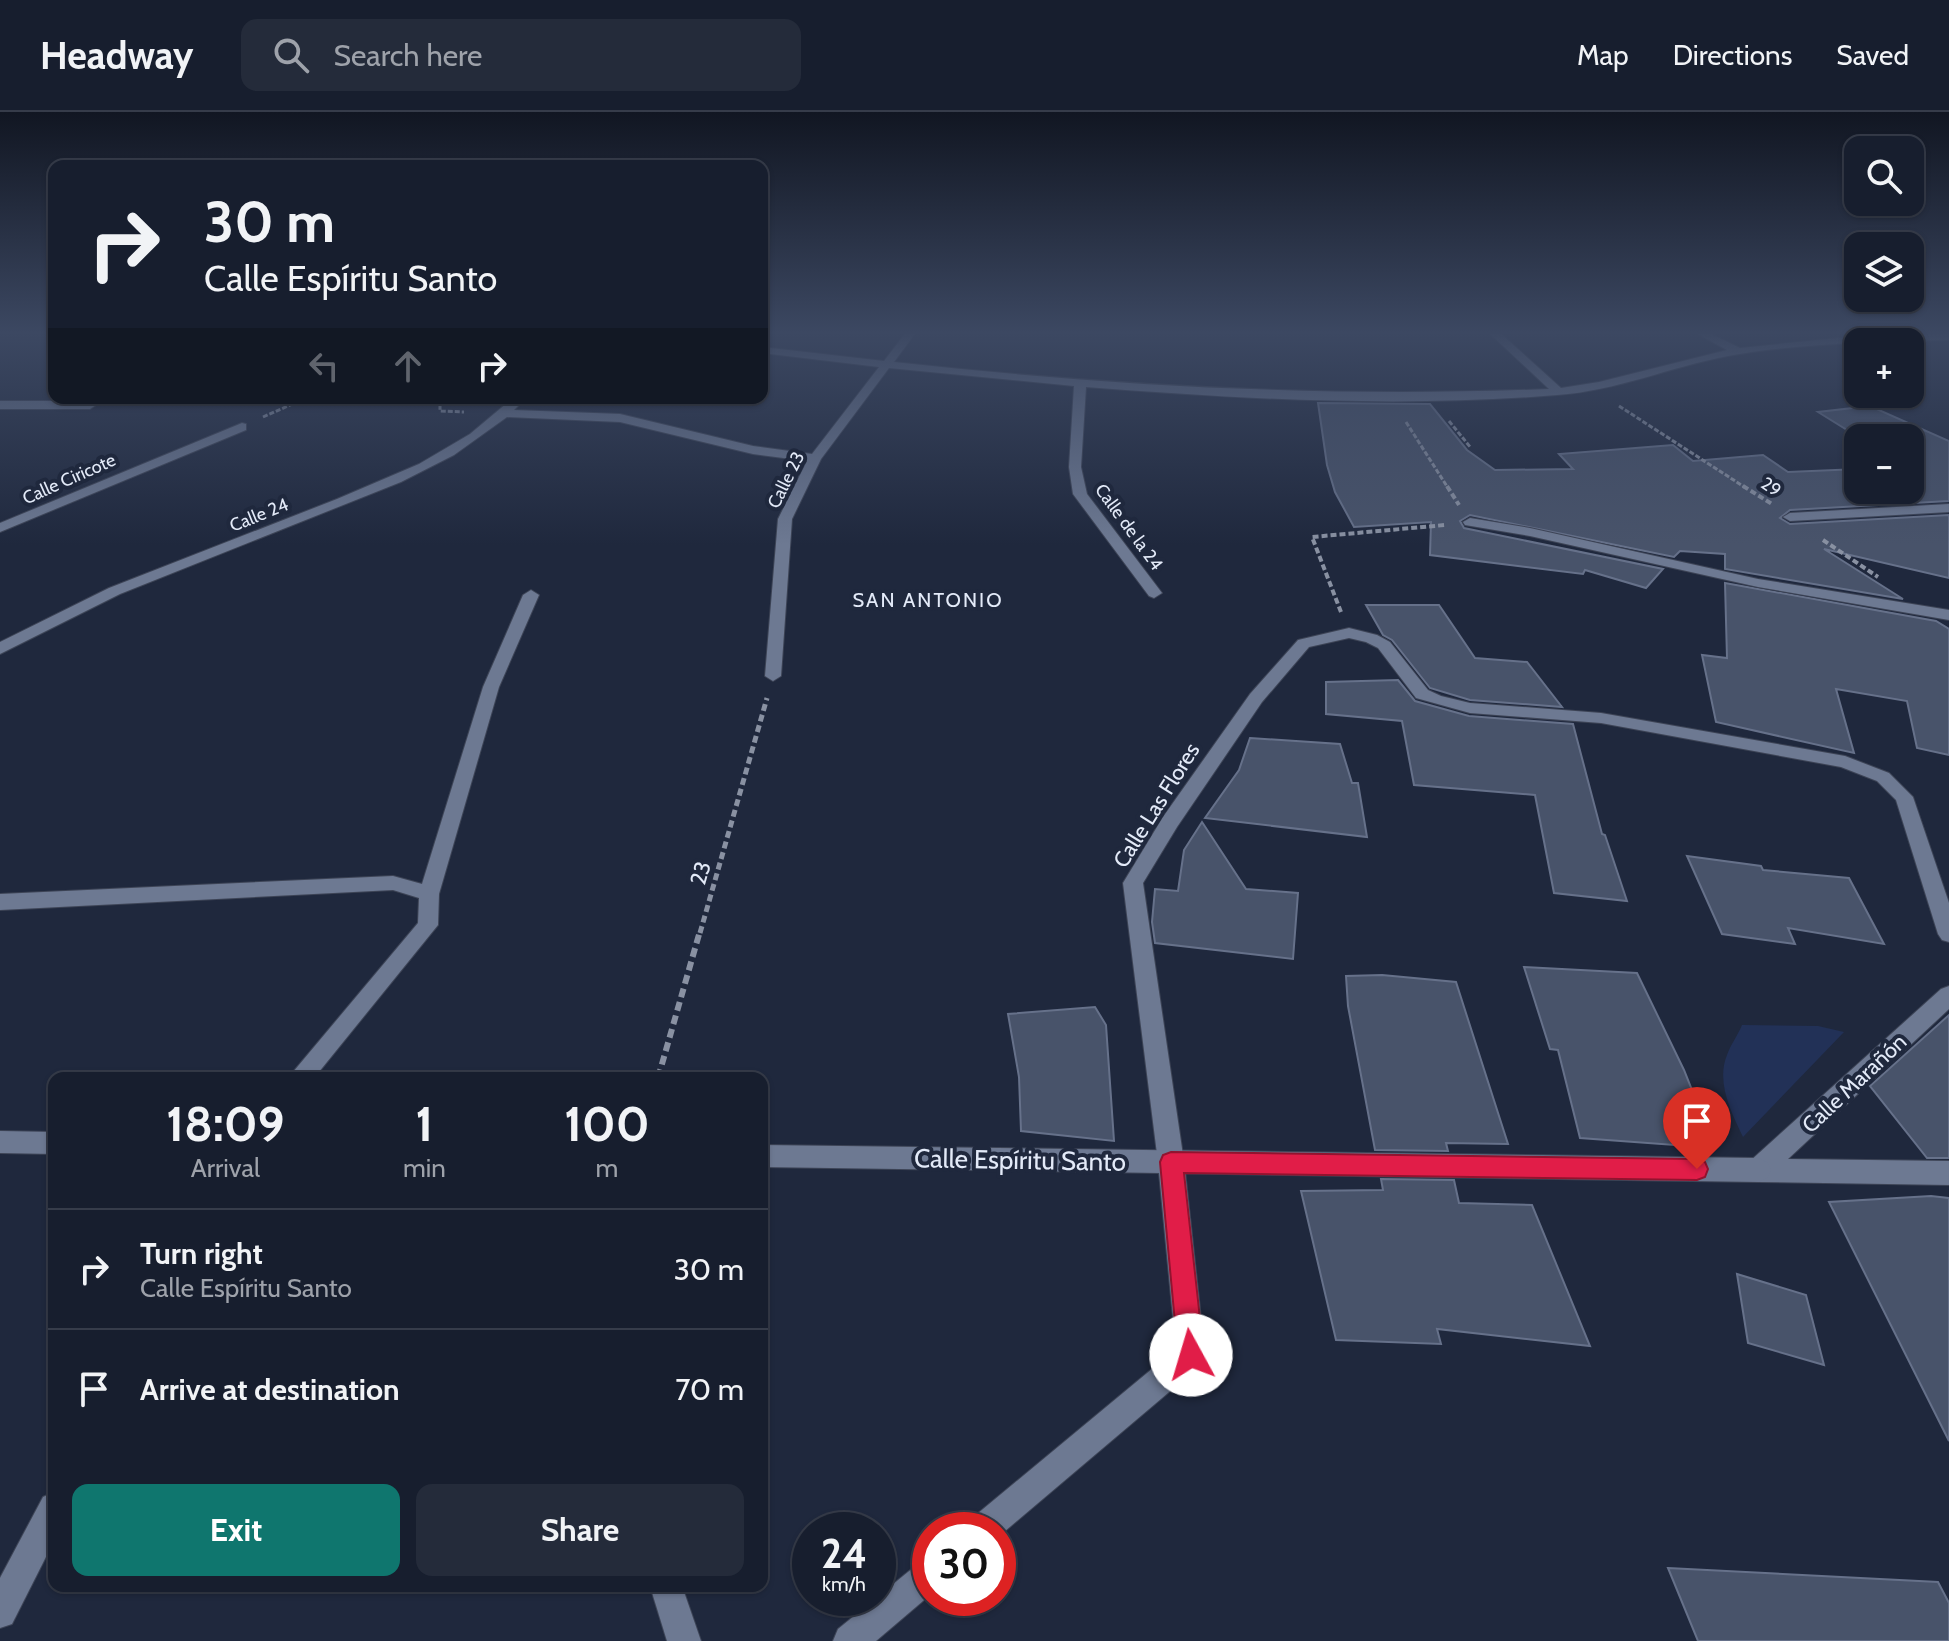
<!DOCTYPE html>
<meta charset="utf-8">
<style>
:root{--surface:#171e2e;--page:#242b3a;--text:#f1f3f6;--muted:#9ea2aa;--line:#363c4a;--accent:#0f766e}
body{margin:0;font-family:Cabin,sans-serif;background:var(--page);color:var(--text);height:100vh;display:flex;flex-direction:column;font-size:30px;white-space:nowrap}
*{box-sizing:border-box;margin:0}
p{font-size:26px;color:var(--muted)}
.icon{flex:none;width:44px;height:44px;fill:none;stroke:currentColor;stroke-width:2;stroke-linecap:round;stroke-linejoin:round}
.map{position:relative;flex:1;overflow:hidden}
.side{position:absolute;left:48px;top:960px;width:720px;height:520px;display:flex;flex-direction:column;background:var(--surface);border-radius:16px;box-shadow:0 2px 6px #0004,0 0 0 2px var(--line)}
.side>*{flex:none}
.guide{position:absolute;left:48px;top:48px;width:720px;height:244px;border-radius:16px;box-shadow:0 2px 6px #0004,0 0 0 2px var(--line);background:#171e2e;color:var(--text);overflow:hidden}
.tools{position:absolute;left:1844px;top:24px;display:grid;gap:16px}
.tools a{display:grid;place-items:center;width:80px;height:80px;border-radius:16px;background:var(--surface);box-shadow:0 2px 6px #0004,0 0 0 2px var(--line);font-size:40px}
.speed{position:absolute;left:792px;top:1400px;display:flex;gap:16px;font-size:40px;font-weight:700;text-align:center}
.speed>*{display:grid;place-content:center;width:104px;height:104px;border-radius:50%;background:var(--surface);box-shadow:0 2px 6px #0004,0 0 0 2px var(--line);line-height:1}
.speed small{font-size:20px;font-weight:400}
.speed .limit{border:12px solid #d22;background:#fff;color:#111}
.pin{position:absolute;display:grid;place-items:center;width:68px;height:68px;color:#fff;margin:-82px -34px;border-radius:50% 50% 50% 0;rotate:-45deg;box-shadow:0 0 8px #0007}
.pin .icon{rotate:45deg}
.me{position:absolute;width:88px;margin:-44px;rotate:354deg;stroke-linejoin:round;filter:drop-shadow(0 0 6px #0008)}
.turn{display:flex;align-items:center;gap:28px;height:168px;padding:0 24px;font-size:36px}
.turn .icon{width:104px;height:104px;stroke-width:2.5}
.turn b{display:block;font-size:56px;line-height:68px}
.lanes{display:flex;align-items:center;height:76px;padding:0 24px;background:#0003;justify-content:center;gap:40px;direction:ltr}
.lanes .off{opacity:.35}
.eta{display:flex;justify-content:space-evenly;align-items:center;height:136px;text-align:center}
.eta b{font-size:48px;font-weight:800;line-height:56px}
.primary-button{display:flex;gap:16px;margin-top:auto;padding:16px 24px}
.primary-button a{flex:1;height:92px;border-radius:16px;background:var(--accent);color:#fff;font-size:32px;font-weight:800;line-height:92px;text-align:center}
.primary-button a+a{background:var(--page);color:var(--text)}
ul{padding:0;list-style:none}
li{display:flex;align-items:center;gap:24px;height:120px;padding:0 24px;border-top:2px solid var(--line)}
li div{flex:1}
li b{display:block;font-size:30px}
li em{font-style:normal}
header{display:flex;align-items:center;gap:48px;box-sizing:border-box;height:112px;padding:0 40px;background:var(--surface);border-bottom:2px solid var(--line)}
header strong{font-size:38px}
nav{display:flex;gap:44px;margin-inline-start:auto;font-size:28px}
.search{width:560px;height:72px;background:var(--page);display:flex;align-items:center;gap:20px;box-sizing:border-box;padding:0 28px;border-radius:16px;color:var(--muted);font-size:30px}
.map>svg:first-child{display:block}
</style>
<header>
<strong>Headway</strong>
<div class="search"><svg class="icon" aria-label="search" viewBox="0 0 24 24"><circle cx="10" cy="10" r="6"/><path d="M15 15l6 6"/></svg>Search here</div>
<nav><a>Map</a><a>Directions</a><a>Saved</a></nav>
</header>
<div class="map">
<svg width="1949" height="1529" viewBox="0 0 1949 1529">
<rect width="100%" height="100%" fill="#1f283d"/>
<!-- green -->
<path fill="#223157" d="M 1742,913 L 1818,914 L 1844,920 L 1743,1025 C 1731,1000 1716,970 1727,943 C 1731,932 1738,923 1742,913 Z"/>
<!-- building -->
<g fill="#48536a" stroke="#66718a" stroke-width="2">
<polygon points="1318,291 1430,292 1467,338 1495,358 1573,357 1559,342 1673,333 1693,349 1763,343 1788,360 1858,357 1858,378 1910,378 1910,326 1860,326 1818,300 1870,294 1949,329 1949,389 1790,398 1780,406 1790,412 1949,403 1949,466 1824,437 1903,487 1725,457 1725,442 1680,439 1674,445 1470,403 1460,409 1464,416 1663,457 1646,476 1585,458 1583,462 1430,443 1431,410 1354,415 1335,380 1327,353"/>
<polygon points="1725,471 1936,509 1949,517 1949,643 1917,636 1907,589 1836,577 1854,641 1716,610 1702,543 1727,546"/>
<polygon points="1366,493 1439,493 1475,546 1527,550 1562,595 1470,588 1430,576 1392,528 1383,523"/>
<polygon points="1398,568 1415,589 1469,604 1573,612 1602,722 1605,723 1627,789 1554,781 1535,683 1414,673 1402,609 1326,602 1326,570"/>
<polygon points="1250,626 1340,632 1352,671 1358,671 1367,725 1205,706 1239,658"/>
<polygon points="1202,710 1246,777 1298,781 1293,847 1155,831 1152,810 1155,777 1178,779 1184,738"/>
<polygon points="1687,744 1761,754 1763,758 1849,766 1884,832 1788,816 1795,832 1722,822"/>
<polygon points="1524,855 1637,861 1684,958 1715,1036 1580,1026 1558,938 1550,937"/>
<polygon points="1382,863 1456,870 1508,1032 1446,1031 1448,1039 1375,1038 1348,894 1346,864"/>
<polygon points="1095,895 1106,913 1114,1029 1021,1019 1019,965 1008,902"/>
<polygon points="1949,903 1949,1046 1927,1046 1870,974"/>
<polygon points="1381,1067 1454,1068 1459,1091 1532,1093 1590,1234 1437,1217 1441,1232 1336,1228 1301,1079 1383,1078"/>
<polygon points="1931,1084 1949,1086 1949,1329 1829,1090"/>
<polygon points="1737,1162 1806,1183 1824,1253 1748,1231"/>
<polygon points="1668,1456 1938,1470 1949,1491 1949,1529 1698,1529"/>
</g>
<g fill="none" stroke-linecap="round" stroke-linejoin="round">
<defs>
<g id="street">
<path d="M 907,219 L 917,219 L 894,250 C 1112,274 1329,286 1549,277 L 1487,219 L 1498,219 L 1561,276 L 1599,270 L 1727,238 L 1692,219 L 1705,219 L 1740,236 L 1838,226 L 1949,222 L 1949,228 C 1875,230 1801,231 1728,244 C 1670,255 1616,279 1557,283 C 1400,296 1242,287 1086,275 L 1081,355 L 1087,382 L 1162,481 L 1154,486 L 1149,484 L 1073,382 L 1069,355 L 1074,274 L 889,256 L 821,347 L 792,407 L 781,564 L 773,569 L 765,564 L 778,407 L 807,349 L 753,342 L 620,310 L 507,305 L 454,343 L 401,370 L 120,482 L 0,542 L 0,530 L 109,476 L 337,387 L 419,352 L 470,322 L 513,286 L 526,286 L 514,298 L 620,302 L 753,334 L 812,342 L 879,255 L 762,241 L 762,235 L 884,249 Z"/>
<polygon points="0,289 90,289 96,293 90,297 0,297"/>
<polygon points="242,311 246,312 246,318 0,420 0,411"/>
<polygon points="1949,392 1949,400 1790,409 1783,405 1790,401"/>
<polygon points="1470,406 1530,416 1758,467 1949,498 1949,508 1758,475 1530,424 1465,413 1463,410"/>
<polygon points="531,478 539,483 499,575 439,782 438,813 314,966 288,966 418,811 419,786 393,778 0,798 0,782 393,764 422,772 483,575 523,483"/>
<polygon points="1349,516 1377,523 1390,530 1428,578 1441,584 1470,591 1601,601 1845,644 1889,661 1913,685 1949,791 1949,830 1942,828 1938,822 1896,688 1877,669 1841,655 1601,611 1470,601 1416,586 1378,536 1366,530 1349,526 1309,535 1262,590 1177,715 1143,771 1184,1050 1205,1243 1201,1253 998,1425 998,1418 966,1418 971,1407 1176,1237 1158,1050 1123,771 1163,705 1250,582 1298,528"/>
<polygon points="1949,874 1949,897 1788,1047 1949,1049 1949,1073 1758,1070 1749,1066 1745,1058 1749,1050 1941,877"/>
<polygon points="54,1380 54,1429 12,1512 0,1516 0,1466 43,1385"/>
<polygon points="930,1446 930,1483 876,1529 833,1529 838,1517 919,1451"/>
<polygon points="650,1474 682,1474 701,1529 667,1529"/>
</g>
<g id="secondary">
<polygon points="0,1019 54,1020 54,1042 0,1041"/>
<polygon points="762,1033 1758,1046 1767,1050 1771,1058 1767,1066 1758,1070 762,1055"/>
</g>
</defs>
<!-- street casing -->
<use href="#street" stroke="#3d4456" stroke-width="2"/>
<!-- secondary casing -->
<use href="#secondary" stroke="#3d4456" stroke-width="2"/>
<!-- path-far3 -->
<g stroke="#8991a2" stroke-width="3" stroke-dasharray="5 2" stroke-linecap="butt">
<polyline points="386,286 440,291 440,299 464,300"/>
<polyline points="1619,294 1746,376"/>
<polyline points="263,305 306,286"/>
<polyline points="1449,309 1471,336"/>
<polyline points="1406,310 1448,376"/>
</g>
<!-- path-far2 -->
<g stroke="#8991a2" stroke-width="4" stroke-dasharray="6 3" stroke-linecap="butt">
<polyline points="1447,374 1459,393"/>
<polyline points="1743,374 1772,392"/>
<polyline points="1823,428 1878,465"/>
<polyline points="1341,500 1312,425 1445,413"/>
</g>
<!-- path-far1 -->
<polyline stroke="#8991a2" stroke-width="5" stroke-dasharray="7 4" stroke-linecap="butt" points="700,821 767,586"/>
<!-- path -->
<polyline stroke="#8991a2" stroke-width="6" stroke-dasharray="9 5" stroke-linecap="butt" points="658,966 700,819"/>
<!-- street -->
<use href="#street" fill="#6d7992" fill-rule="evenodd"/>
<!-- secondary -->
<use href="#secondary" fill="#6d7992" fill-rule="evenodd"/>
</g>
<!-- sky -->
<linearGradient id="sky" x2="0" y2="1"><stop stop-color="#111622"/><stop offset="0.51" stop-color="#3c4862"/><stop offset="1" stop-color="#3c4862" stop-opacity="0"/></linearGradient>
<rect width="1949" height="433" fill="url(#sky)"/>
<!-- route -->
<polygon fill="#e11d48" stroke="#92132f" stroke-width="2" points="1171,1040 1697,1047 1705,1050 1708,1057 1705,1065 1697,1068 1184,1061 1204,1243 1200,1252 1191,1256 1182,1252 1178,1243 1160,1050 1163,1043"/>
<g text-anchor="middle" stroke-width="8" stroke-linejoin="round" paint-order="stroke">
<!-- far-street labels -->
<g font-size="18" fill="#e3eaf8" stroke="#1f283d">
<text transform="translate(69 367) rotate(-24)" y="6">Calle Ciricote</text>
<text transform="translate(786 368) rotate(-64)" y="6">Calle 23</text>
<text transform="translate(1771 375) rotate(34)" y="6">29</text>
<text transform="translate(259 403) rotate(-22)" y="6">Calle 24</text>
<text transform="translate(1129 415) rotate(54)" y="6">Calle de la 24</text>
</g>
<!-- far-neighbourhood labels -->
<g font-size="20" letter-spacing="2" fill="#e3eaf8" stroke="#1f283d">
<text x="928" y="495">SAN ANTONIO</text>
</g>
<!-- street labels -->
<g font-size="22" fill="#e3eaf8" stroke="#1f283d">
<text transform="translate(1156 693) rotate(-58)" y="8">Calle Las Flores</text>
<text transform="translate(700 761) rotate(-74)" y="8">23</text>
<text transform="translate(1854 971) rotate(-43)" y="8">Calle Marañón</text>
</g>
<!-- near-street labels -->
<g font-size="26" fill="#e3eaf8" stroke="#1f283d">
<text transform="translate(1020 1048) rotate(1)" y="9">Calle Espíritu Santo</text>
</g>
</g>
</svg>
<div class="tools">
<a><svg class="icon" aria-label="search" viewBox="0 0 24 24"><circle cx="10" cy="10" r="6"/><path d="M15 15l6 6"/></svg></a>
<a><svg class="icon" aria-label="layers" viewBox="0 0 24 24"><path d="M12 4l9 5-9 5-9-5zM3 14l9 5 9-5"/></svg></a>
<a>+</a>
<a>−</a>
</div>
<div class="speed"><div>24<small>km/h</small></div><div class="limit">30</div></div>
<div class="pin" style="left:1697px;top:1057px;background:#d93025"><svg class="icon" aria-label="arrive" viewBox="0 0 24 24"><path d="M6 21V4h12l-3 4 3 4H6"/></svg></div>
<svg class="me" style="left:1191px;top:1243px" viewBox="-20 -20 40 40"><circle r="19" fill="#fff"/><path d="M0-13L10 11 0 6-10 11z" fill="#e11d48"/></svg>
<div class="guide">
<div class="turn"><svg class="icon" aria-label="right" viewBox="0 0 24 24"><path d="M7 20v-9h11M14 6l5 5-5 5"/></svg><div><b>30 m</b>Calle Espíritu Santo</div></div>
<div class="lanes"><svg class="icon off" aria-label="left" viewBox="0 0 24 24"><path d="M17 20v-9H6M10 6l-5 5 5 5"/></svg><svg class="icon off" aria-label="ahead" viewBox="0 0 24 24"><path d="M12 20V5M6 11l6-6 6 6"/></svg><svg class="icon" aria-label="right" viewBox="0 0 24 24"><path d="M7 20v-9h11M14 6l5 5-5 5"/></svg></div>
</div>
<section class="side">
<div class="eta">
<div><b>18:09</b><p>Arrival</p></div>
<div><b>1</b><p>min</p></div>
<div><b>100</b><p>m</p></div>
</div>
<ul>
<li><svg class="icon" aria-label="right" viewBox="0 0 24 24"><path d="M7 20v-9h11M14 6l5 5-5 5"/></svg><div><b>Turn right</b><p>Calle Espíritu Santo</p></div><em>30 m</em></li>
<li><svg class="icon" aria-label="arrive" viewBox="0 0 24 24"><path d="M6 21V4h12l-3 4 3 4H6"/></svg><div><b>Arrive at destination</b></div><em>70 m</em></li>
</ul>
<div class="primary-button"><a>Exit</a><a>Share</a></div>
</section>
</div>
